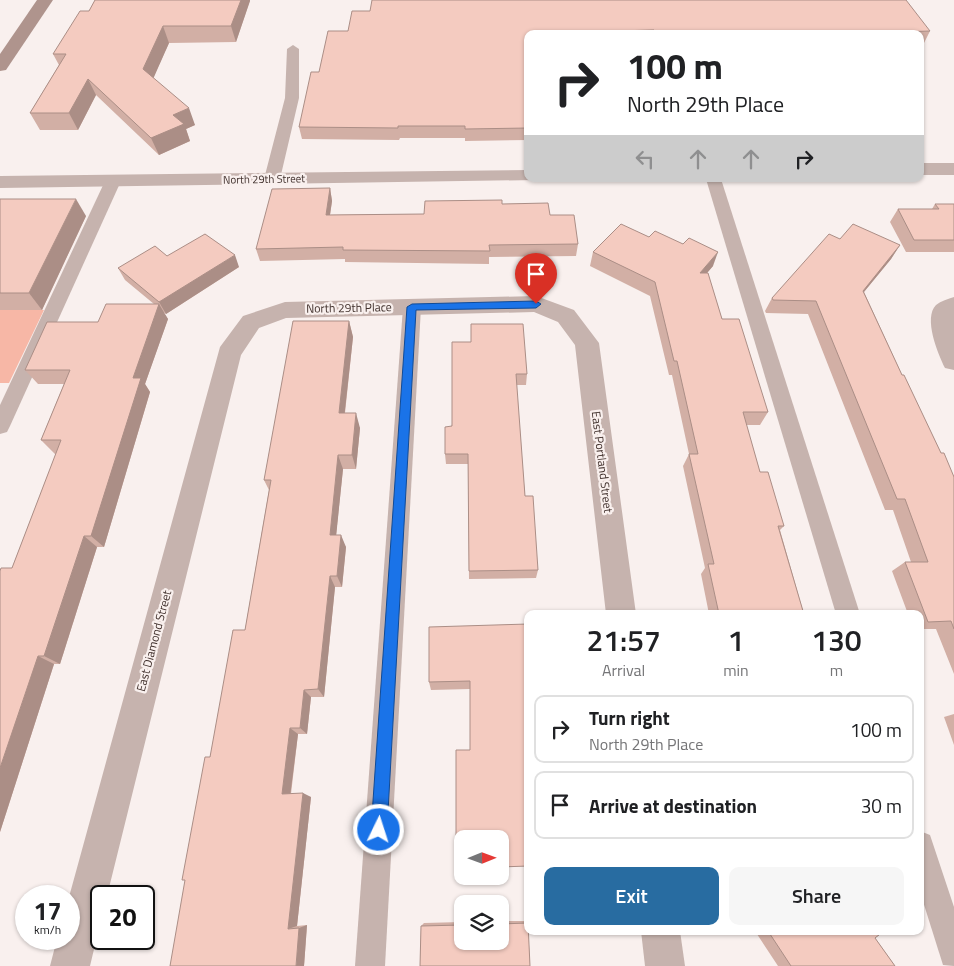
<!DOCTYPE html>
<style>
:root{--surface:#fff;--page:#f6f6f6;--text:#202124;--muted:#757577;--line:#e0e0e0;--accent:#286ca1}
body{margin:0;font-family:"Titillium Web",sans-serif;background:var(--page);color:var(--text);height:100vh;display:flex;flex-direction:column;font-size:19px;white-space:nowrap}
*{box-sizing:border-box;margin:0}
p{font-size:16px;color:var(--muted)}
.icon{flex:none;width:28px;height:28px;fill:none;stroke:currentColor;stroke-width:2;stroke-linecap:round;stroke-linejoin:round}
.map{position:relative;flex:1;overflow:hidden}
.panel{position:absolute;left:524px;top:610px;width:400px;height:325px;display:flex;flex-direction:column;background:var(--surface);border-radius:10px;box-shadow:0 1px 4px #0004}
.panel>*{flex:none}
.hud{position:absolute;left:524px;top:30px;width:400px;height:152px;border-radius:10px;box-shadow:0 1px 4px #0004;background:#fff;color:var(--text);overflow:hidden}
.needle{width:32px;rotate:89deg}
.fabs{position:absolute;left:454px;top:830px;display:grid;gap:10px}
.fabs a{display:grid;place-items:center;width:55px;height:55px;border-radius:10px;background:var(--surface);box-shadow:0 1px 4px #0004;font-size:25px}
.speed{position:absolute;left:15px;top:885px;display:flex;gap:10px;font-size:25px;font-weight:700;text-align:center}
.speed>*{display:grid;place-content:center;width:65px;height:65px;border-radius:50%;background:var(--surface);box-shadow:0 1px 4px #0004;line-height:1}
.speed small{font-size:12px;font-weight:400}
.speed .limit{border:2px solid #111;border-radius:8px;background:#fff;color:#111}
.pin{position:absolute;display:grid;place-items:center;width:42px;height:42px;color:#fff;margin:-51px -21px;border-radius:50% 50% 50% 0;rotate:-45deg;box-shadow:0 0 5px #0007}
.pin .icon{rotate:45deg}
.me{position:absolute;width:55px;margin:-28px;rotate:4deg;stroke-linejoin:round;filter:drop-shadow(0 0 4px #0008)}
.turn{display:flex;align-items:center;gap:18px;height:105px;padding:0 20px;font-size:22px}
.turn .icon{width:65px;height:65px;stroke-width:2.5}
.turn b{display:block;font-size:35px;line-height:42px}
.lanes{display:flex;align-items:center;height:48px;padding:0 20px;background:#0003;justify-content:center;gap:25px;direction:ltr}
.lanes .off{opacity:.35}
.eta{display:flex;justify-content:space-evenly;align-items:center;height:85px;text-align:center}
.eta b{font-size:30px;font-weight:600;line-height:35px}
.primary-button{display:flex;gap:10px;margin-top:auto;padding:10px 20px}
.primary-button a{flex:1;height:58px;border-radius:10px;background:var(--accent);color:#fff;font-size:20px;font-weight:600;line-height:58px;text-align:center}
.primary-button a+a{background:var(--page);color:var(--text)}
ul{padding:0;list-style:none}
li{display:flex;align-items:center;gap:15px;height:68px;margin:0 10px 8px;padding:0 10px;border:2px solid var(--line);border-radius:10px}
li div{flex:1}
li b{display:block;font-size:19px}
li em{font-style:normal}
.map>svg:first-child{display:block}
</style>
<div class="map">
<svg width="954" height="966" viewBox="0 0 954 966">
<rect width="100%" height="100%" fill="#f9f0ee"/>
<!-- green -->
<polygon fill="#f7b7a6" points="0,310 44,310 9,383 0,383"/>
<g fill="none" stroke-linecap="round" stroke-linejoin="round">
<!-- lane -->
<g fill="#c6b3ae" fill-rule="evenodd">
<polygon points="293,45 299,49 299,98 280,179 272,184 264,179 285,98 287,49"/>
<polygon points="113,176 121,181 10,426 7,432 0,434 0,405 105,181"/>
<polygon points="706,179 721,179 860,614 836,614"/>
<polygon points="412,301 418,302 421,307 385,966 355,966 403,307 406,302"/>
<polygon points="920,831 930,835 954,907 954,966 943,965 920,892"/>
</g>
<!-- street -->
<g fill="#c6b3ae" fill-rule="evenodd">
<rect x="920" y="163" width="34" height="12"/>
<polygon points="528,170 528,179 536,179 535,180 0,188 0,176"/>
<polygon points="536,296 574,310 599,343 636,614 606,614 575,345 558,322 534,312 286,318 259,328 241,355 107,896 101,896 101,920 90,966 50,966 57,939 69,939 69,897 220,347 243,316 285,302"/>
<path d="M 954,297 L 954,370 L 945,368 C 938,354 923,318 936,305 C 941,301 948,299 954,297 Z"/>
<polygon points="641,931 680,931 685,966 645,966"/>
</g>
<!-- secondary -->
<polygon fill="#af948d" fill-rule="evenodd" points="37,0 53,0 6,70 0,71 0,54"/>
</g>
<!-- wall -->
<g fill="#d2afa5">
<polygon points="95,0 250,0 236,42 169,43 153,78 195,125 186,129 190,141 159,155 96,95 78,130 40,130 30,113 59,65 53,54 89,11"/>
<polygon points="614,0 930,31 924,43 920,43 920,34 528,34 528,140 465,141 465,138 400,138 399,140 302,139 299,127 319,72 348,31 370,11"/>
<polygon points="330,188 332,201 330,215 424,214 502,204 550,215 578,244 576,256 489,257 489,264 345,262 345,259 260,261 256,249"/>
<polygon points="0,199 86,216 42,310 0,310"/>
<polygon points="935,204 954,204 954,252 906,252 890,222 898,209 932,209"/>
<polygon points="649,237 683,244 713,266 707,273 722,319 768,412 760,425 746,425 760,472 784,526 780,530 803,611 800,614 709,614 701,574 705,568 683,466 689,454 672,375 669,375 650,296 590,266 593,252"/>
<polygon points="840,239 900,245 891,259 864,292 902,375 941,453 954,477 954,674 936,629 920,629 920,614 908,614 892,571 905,562 911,562 893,510 885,510 808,314 766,313 765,311 772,298"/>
<polygon points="167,256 239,267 166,314 163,312 168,319 145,384 150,392 104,547 97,547 60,664 54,664 0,832 0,571 12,568 56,454 55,454 41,440 64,384 38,384 25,370 98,322 154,304 125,280 118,268"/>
<polygon points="349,321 353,337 345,413 360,428 356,469 343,469 336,535 346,547 342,587 335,587 324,697 311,697 307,734 298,734 291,794 311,797 297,926 307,925 304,966 210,757 245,630 269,490 264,480"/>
<polygon points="471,342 527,374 526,385 516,385 525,496 538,570 536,578 469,579 468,464 446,464 445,454"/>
<polygon points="528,624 470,750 470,689 431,690 429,682"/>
<polygon points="954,714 954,745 944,717"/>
<polygon points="500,921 526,921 528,923 530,966 420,966 421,926 424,923 462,922 462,941 500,941"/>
<polygon points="755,931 884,931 875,938 895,966 778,966"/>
</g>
<!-- shaded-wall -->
<g fill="#ab8e86">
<polygon points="241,0 250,0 250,1 236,42 231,26"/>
<polygon points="163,26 169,43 150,86 143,69"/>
<polygon points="88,79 96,95 78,130 69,113"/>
<polygon points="189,108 195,125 186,129 190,141 159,155 151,138 173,115"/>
<polygon points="330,188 332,201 328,228 326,215"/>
<polygon points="76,199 86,216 42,310 29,293"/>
<polygon points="900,245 891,259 854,304 863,291"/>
<polygon points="718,252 713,266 694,288 700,273"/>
<polygon points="235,255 239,267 166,314 159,302"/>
<polygon points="159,304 168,319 145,384 150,392 104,547 91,536 133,378"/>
<polygon points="349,321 353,337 343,428 339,413"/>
<polygon points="356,413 360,428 356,469 352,455"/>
<polygon points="338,455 343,469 335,547 330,535"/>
<polygon points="341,535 346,547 342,587 337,576"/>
<polygon points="84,536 97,547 60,664 44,656"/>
<polygon points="330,576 335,587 324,697 318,689"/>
<polygon points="38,656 54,664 0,832 0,768"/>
<polygon points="304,690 311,697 307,734 300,728"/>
<polygon points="290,728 298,734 290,797 282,794"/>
<polygon points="303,793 311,797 297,926 288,929"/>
<polygon points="307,925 304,966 296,966 299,928"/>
</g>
<!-- building -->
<g fill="#f4cbc0" stroke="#ab8e86">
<polygon points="95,0 241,0 231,26 163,26 143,69 189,108 173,115 184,124 151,138 88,79 69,113 30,113 66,54 53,54 80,11 89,11"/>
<polygon points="372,0 906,0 930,31 869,33 870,34 725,34 725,32 655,32 654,30 540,33 540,34 528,34 528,128 465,129 465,126 398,126 398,128 299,127 311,72 319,72 328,31 348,31 352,11 370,11"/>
<polygon points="330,188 326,215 424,214 425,201 502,200 502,204 548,203 550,215 574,215 578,244 489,245 490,251 343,250 343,247 256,249 272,189"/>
<polygon points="0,199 76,199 29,293 0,293"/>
<polygon points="935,204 954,204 954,240 914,240 898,209 939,209"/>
<polygon points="621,224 649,237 655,231 683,244 689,238 718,252 700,273 708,273 722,319 739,319 768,412 743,412 760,472 768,472 784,526 778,526 803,611 784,612 785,614 719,614 708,564 714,564 689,454 698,454 677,361 674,361 655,282 593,252"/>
<polygon points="853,224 900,245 863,291 902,375 904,375 941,453 944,453 954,477 954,629 951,621 928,622 905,562 928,562 905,499 897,499 816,301 773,300 772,298 829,234 840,239"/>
<polygon points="205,234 235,255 159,302 118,268 155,246 167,256"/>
<polygon points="106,304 159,304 133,378 141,378 91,536 84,536 44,656 38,656 0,768 0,571 1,568 12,568 61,440 41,440 70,370 25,370 47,322 98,322"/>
<polygon points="293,321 349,321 339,413 356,413 352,455 338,455 330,535 341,535 337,576 330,576 318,689 304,690 300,728 290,728 282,794 303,793 288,929 299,928 296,966 170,966 185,880 182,880 205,757 210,757 233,630 245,630 271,480 264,480"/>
<polygon points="471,324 523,324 527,374 516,374 525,496 533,496 538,570 469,571 468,454 445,454 445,427 452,426 452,342 471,342"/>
<polygon points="528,624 528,866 500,867 500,839 462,839 462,868 456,868 456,750 470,750 470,681 429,682 429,627"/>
<polygon points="528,923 530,966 420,966 421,926 462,925 462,941 500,941 500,924"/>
<polygon points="768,931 884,931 875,938 895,966 791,966"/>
</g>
<!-- route -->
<polygon fill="#1a73e8" stroke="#114b97" points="536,301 541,304 536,308 416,310 387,830 384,836 379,838 374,836 371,830 407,307 412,304"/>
<g text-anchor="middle" stroke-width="4.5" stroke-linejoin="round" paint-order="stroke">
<!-- far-street labels -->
<g font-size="11" fill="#3f2f2b" stroke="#f9f0ee">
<text transform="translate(264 179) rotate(-1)" y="4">North 29th Street</text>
</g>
<!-- street labels -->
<g font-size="12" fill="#3f2f2b" stroke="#f9f0ee">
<text transform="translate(349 308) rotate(-1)" y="4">North 29th Place</text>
<text transform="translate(602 462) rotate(83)" y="4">East Portland Street</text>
<text transform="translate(154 641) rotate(-75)" y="4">East Diamond Street</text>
</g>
</g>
</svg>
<div class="fabs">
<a><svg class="needle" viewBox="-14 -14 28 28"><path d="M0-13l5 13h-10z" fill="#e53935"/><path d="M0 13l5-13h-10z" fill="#757577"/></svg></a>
<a><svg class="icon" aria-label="layers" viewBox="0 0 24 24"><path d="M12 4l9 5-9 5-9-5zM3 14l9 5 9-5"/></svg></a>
</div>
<div class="speed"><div>17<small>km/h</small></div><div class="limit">20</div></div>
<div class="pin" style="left:536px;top:304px;background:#d93025"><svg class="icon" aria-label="arrive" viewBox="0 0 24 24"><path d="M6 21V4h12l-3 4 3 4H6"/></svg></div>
<svg class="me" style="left:379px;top:830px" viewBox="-20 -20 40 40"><circle r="17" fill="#1a73e8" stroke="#fff" stroke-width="3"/><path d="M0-11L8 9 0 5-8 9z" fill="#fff"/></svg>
<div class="hud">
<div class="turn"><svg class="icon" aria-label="right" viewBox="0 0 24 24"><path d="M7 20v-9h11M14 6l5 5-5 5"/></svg><div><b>100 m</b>North 29th Place</div></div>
<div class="lanes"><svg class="icon off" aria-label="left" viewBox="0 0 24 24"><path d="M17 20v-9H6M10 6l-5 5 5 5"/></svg><svg class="icon off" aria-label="ahead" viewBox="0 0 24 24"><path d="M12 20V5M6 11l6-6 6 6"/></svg><svg class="icon off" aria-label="ahead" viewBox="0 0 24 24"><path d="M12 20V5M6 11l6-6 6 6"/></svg><svg class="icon" aria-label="right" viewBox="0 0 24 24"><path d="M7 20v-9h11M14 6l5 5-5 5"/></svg></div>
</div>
<section class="panel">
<div class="eta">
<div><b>21:57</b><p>Arrival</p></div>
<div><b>1</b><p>min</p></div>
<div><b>130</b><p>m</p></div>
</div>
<ul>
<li><svg class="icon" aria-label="right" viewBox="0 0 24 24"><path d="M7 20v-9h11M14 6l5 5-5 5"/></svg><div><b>Turn right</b><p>North 29th Place</p></div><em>100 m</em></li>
<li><svg class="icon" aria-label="arrive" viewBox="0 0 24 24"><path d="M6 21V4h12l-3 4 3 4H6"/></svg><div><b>Arrive at destination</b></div><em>30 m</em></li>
</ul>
<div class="primary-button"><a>Exit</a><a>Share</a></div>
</section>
</div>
